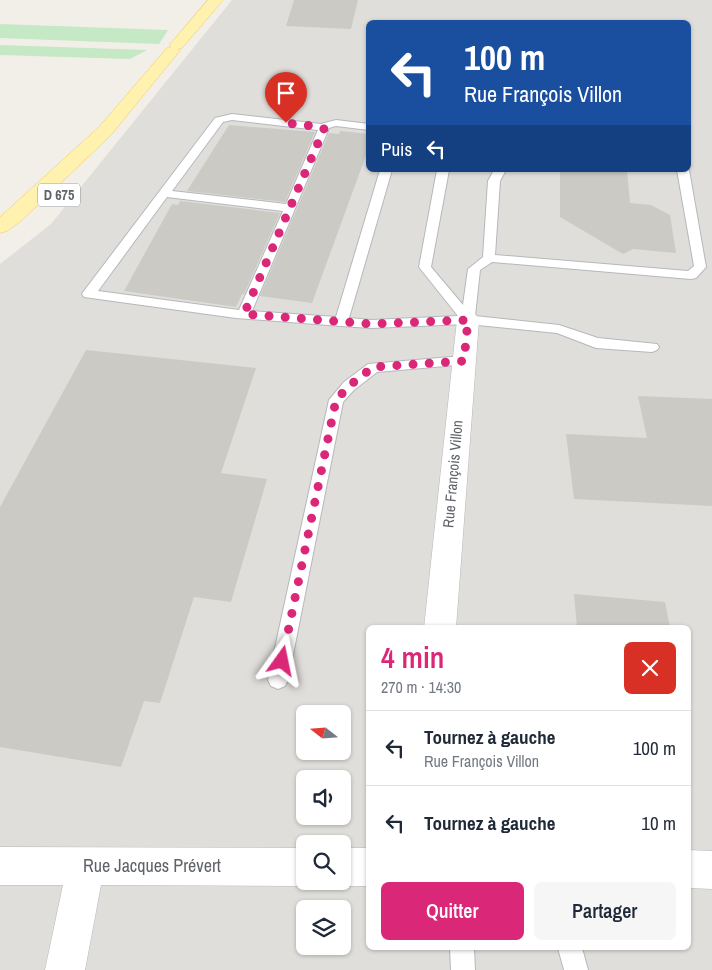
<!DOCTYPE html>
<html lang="fr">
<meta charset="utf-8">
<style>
:root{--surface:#fff;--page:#f6f6f7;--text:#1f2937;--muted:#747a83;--line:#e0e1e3;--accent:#db2777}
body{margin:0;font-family:"Archivo Narrow",sans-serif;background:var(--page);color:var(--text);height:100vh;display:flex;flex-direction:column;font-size:19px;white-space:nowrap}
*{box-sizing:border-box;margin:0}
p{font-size:16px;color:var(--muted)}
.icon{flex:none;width:28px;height:28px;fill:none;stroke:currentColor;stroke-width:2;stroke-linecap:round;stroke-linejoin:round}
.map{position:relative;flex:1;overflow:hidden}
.sheet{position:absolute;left:366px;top:625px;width:325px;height:325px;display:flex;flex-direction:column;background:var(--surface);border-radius:8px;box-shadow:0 1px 4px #0004}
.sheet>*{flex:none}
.top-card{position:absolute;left:366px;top:20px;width:325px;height:152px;border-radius:8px;box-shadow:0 1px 4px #0004;background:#1a4fa0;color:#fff;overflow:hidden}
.needle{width:32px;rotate:287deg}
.buttons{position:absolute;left:296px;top:705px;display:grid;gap:10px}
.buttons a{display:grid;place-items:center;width:55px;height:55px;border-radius:8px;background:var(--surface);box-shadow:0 1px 4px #0004;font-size:25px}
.pin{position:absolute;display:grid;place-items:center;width:42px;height:42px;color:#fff;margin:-51px -21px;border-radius:50% 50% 50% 0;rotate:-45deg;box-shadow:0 0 5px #0007}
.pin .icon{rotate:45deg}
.me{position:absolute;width:55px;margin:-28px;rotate:12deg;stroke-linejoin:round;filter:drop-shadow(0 0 4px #0008)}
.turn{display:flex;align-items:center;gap:18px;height:105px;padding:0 15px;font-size:22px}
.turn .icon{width:65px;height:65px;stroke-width:2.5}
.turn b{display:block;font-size:35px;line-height:42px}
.then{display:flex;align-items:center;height:48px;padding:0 15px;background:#0003;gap:10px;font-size:19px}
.round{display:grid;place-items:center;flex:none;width:52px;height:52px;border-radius:8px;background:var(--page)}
.headline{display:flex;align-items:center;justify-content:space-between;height:85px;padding:0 15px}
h1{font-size:30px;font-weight:600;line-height:38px;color:var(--accent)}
.button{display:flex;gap:10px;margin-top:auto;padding:10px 15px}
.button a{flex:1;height:58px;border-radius:8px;background:var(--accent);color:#fff;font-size:20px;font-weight:600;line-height:58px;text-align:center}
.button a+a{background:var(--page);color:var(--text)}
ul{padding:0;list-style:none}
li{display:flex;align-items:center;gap:15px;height:75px;padding:0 15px;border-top:1px solid var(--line)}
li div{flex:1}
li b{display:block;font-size:19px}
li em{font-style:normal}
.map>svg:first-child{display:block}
</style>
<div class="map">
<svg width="712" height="970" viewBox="0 0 712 970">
<rect width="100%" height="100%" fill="#f1efe8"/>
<!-- industrial -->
<path fill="#e0deda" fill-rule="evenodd" d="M 232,0 L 712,0 L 712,970 L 0,970 L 0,264 L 51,224 ZM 369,22 L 689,22 L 689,170 L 369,170 ZM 369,628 L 689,628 L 689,948 L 369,948 ZM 305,714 L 342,714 L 342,751 L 305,751 ZM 305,779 L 342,779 L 342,816 L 305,816 ZM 305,844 L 342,844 L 342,881 L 305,881 ZM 305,909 L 342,909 L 342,946 L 305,946 Z"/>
<!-- green -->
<g fill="#c5e8c5">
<polygon points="0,24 168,30 159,44 0,38"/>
<polygon points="0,45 147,50 130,59 0,55"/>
</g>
<!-- building -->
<g fill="#cccac5">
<polygon points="294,0 358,0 351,29 286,26"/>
<polygon points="229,125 315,132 285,202 187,191"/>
<polygon points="340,131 369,134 369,147 312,303 260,296 329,133 339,134"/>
<polygon points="560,170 627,170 630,203 651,205 670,215 676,253 633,249 623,254 560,217"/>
<polygon points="180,201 280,213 244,294 242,294 236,307 124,291 172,204 178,205"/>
<polygon points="86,350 256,368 221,473 267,479 231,602 194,597 160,703 144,701 121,767 0,747 0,507"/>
<polygon points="638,396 712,399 712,506 574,499 566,434 647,438"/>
<polygon points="574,594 665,602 670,628 577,628"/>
</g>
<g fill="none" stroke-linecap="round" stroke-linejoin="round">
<defs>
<g id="service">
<path d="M 232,114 L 321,124 L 336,120 L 369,124 L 369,130 L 336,126 L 329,128 L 252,311 L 336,317 L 380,170 L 392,170 L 349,318 L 371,320 L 458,316 L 419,267 L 437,170 L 449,170 L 431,267 L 463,305 L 468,269 L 483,257 L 488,181 L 494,170 L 506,170 L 500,181 L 495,255 L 688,271 L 694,266 L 677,170 L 689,170 L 706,267 L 696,278 L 691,279 L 492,262 L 480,270 L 475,316 L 559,325 L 598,338 L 657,344 L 659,347 L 657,350 L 652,352 L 596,348 L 557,333 L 468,324 L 371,328 L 341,326 L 236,318 L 84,297 L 82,294 L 84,291 L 215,118 ZM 232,120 L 318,130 L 286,204 L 172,191 L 223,122 ZM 167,197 L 283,211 L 239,310 L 98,291 Z"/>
<polygon points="463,356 468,358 470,361 468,364 377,372 354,390 343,402 288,680 285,686 278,689 271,686 268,680 329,400 344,382 368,364"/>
<polygon points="450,948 474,948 475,970 451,970"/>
<polygon points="558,948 582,948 588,970 564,970"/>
</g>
<g id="minor">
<polygon points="468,313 476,315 479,320 456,628 424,628 457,320 460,315"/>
<polygon points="0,847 305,848 305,881 317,881 305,886 101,885 85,970 45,970 63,885 0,885"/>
<polygon points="342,848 369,848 369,886 342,886 330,881 342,881"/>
<polygon points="689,850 712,851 712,889 689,888"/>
</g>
<polygon id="primary" points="208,0 223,0 182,48 178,49 180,51 177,54 111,135 22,220 7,231 0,233 0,217 99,127 167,48 171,47 169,45 172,42"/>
</defs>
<!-- service casing -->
<use href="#service" stroke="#b5b8bc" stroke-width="2"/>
<!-- minor casing -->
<use href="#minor" stroke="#b5b8bc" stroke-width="1"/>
<!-- primary casing -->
<use href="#primary" stroke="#f2c960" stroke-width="1"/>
<!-- service -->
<use href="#service" fill="#fff" fill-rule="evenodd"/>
<!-- minor -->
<use href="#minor" fill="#fff" fill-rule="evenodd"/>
<!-- primary -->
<use href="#primary" fill="#fff2af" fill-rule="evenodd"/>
</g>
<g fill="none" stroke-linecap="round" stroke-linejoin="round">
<!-- route -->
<polyline stroke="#db2777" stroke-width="9" stroke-dasharray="0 16.2" points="282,661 336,400 349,386 373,367 464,361 468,320 371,324 244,314 324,129 321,127 286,123"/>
</g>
<g text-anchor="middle" stroke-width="5" stroke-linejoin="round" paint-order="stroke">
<!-- shield labels -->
<rect fill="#fff" stroke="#8f9295" stroke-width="1" x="38" y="183.5" width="42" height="23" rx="4"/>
<g font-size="14" font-weight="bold" fill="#5f6368">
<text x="59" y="200">D 675</text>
</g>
<!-- street labels -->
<g font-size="15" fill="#5f6368" stroke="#fff">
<text transform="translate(453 474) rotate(-85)" y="5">Rue François Villon</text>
</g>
<!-- near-street labels -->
<g font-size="18" fill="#5f6368" stroke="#fff">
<text x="152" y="872">Rue Jacques Prévert</text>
</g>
</g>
</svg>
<div class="buttons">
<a><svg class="needle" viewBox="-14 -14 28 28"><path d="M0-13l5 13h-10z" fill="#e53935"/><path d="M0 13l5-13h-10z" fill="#747a83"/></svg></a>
<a><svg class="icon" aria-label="sound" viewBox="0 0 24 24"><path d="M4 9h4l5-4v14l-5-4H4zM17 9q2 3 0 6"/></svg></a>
<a><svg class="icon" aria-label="search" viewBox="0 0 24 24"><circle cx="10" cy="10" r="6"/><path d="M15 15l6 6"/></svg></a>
<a><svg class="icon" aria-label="layers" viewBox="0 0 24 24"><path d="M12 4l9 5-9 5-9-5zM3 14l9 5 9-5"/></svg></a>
</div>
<div class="pin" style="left:286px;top:123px;background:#d93025"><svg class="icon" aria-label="arrive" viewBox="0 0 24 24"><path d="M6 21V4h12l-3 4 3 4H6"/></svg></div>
<svg class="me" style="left:282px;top:661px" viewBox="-20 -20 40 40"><path d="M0-17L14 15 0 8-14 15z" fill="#db2777" stroke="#fff" stroke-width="4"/></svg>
<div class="top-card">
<div class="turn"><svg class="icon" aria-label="left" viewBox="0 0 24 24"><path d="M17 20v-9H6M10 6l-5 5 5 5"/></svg><div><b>100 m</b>Rue François Villon</div></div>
<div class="then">Puis<svg class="icon" aria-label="left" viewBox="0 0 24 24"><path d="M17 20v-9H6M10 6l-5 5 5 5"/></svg></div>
</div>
<section class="sheet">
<div class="headline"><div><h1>4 min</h1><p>270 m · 14:30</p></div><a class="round" style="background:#d93025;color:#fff"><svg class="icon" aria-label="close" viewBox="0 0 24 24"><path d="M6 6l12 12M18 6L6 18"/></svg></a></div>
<ul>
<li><svg class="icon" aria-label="left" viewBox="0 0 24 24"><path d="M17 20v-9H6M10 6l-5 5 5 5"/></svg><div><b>Tournez à gauche</b><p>Rue François Villon</p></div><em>100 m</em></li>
<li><svg class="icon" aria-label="left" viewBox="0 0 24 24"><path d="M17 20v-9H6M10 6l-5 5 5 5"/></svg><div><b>Tournez à gauche</b></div><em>10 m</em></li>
</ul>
<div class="button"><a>Quitter</a><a>Partager</a></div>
</section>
</div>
